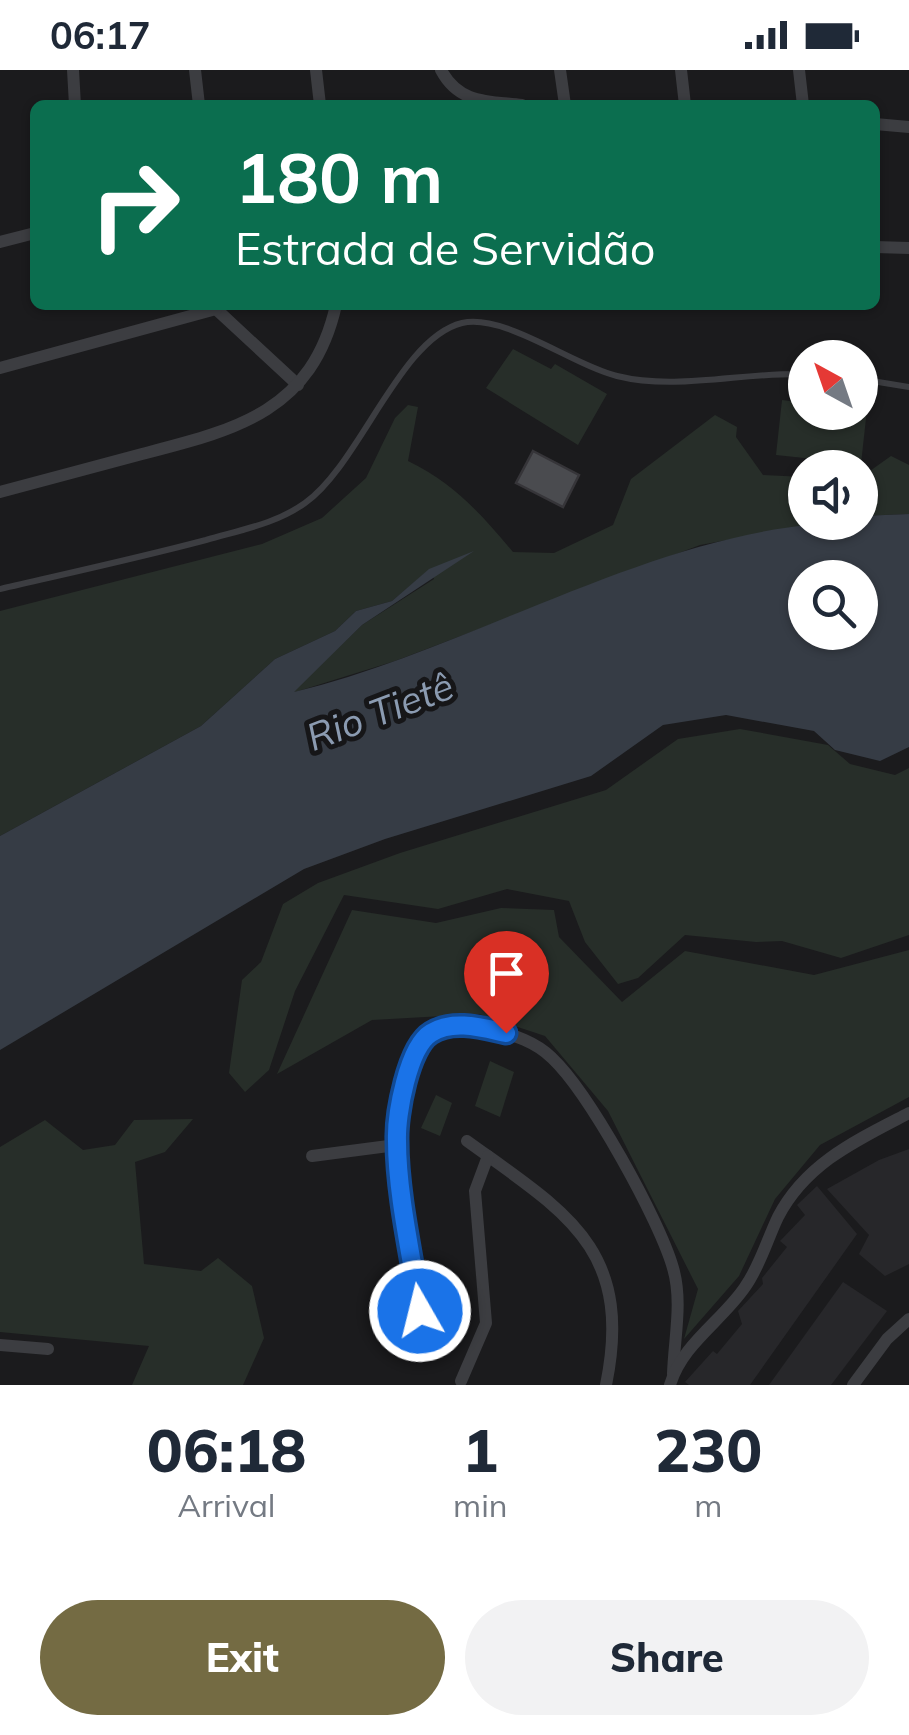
<!DOCTYPE html>
<meta charset="utf-8">
<style>
:root{--surface:#fff;--page:#f2f2f3;--text:#1f2937;--muted:#747a83;--accent:#746b43}
body{margin:0;font-family:Mulish,sans-serif;background:var(--page);color:var(--text);height:100vh;display:flex;flex-direction:column;font-size:38px;white-space:nowrap}
*{box-sizing:border-box;margin:0}
p{font-size:32px;color:var(--muted)}
.icon{flex:none;width:55px;height:55px;fill:none;stroke:currentColor;stroke-width:2;stroke-linecap:round;stroke-linejoin:round}
.map{position:relative;height:1315px;overflow:hidden}
.details{display:flex;flex-direction:column;background:var(--surface);flex:1}
.details>*{flex:none}
.guide{position:absolute;left:30px;top:30px;width:850px;height:210px;border-radius:15px;box-shadow:0 2px 8px #0004;background:#0b6e4f;color:#fff;overflow:hidden}
.needle{width:65px;rotate:320deg}
.controls{position:absolute;left:788px;top:270px;display:grid;gap:20px}
.controls a{display:grid;place-items:center;width:90px;height:90px;border-radius:50%;background:var(--surface);box-shadow:0 2px 8px #0004;font-size:50px}
.pin{position:absolute;display:grid;place-items:center;width:85px;height:85px;color:#fff;margin:-102px -42px;border-radius:50% 50% 50% 0;rotate:-45deg;box-shadow:0 0 10px #0007}
.pin .icon{rotate:45deg}
.me{position:absolute;width:110px;margin:-55px;rotate:352deg;stroke-linejoin:round;filter:drop-shadow(0 0 8px #0008)}
.turn{display:flex;align-items:center;gap:35px;height:210px;padding:0 40px;font-size:45px}
.turn .icon{width:130px;height:130px;stroke-width:2.5}
.turn b{display:block;font-size:70px;line-height:85px}
.eta{display:flex;justify-content:space-evenly;align-items:center;height:170px;text-align:center}
.eta b{font-size:60px;font-weight:800;line-height:70px}
.button{display:flex;gap:20px;margin-top:auto;padding:20px 40px}
.button a{flex:1;height:115px;border-radius:60px;background:var(--accent);color:#fff;font-size:40px;font-weight:800;line-height:115px;text-align:center}
.button a+a{background:var(--page);color:var(--text)}
.status{display:flex;justify-content:space-between;align-items:center;height:70px;padding:0 50px;background:var(--surface);direction:ltr}
.status svg{height:28px;fill:currentColor}
.map>svg:first-child{display:block}
</style>
<div class="status"><b>06:17</b><svg viewBox="0 0 49 12"><path d="M0 12V9h3v3zM5 12V6h3v6zM10 12V3h3v9zM15 12V0h3v12zM26 1h20v11H26zM47 4h2v5h-2z"/></svg></div>
<div class="map">
<svg width="909" height="1315" viewBox="0 0 909 1315">
<rect width="100%" height="100%" fill="#1b1b1d"/>
<!-- built -->
<g fill="#27272a">
<polygon points="909,1079 909,1194 885,1206 859,1184 869,1165 827,1119 879,1090"/>
<polygon points="817,1116 857,1164 750,1315 689,1315 685,1312 713,1281 717,1284 742,1254 738,1241 763,1214 762,1208 787,1177 780,1171 805,1145 797,1135"/>
<polygon points="843,1212 887,1241 831,1315 769,1315"/>
</g>
<!-- green -->
<g fill="#272e29">
<polygon points="513,279 551,299 555,294 607,324 578,375 486,318"/>
<polygon points="782,330 805,333 805,342 860,342 860,338 867,339 861,394 776,385"/>
<path d="M 408,335 L 418,337 L 408,391 C 455,414 480,443 513,482 L 554,483 L 613,455 L 631,409 L 715,345 L 737,357 L 736,367 L 763,405 L 805,407 L 805,452 L 820,453 L 700,475 L 395,591 L 292,623 L 362,555 L 434,509 L 430,499 L 392,531 L 356,541 L 335,561 L 275,589 L 201,656 L 0,766 L 0,541 L 262,474 L 322,448 L 366,408 L 395,348 Z"/>
<polygon points="891,386 909,395 909,444 860,446 860,408"/>
<polygon points="740,659 828,675 850,694 895,705 909,698 909,865 841,888 782,871 756,872 685,865 638,908 618,914 585,872 569,831 507,819 438,839 344,825 295,921 269,1000 245,1022 229,1003 242,910 261,892 283,834 318,813 400,783 606,720 678,669"/>
<polygon points="501,838 554,840 559,867 622,932 685,881 814,905 909,880 909,1027 820,1075 775,1129 739,1206 684,1269 698,1219 608,1041 545,966 479,944 372,950 277,1004 352,840 436,853"/>
<polygon points="490,991 514,1002 500,1047 475,1036"/>
<polygon points="436,1025 452,1033 440,1066 421,1058"/>
<polygon points="193,1049 165,1082 135,1092 144,1194 201,1201 218,1188 252,1216 264,1268 243,1315 132,1315 149,1276 0,1262 0,1077 45,1050 83,1080 115,1075 134,1050"/>
</g>
<!-- water -->
<path fill="#363c45" fill-rule="evenodd" d="M 909,444 L 909,677 L 880,691 L 835,680 L 814,661 L 726,645 L 663,655 L 591,706 L 385,769 L 304,799 L 0,980 L 0,766 L 201,656 L 275,589 L 335,561 L 356,541 L 392,531 L 429,499 L 474,481 L 362,555 L 294,622 C 481,577 666,452 860,452 L 860,446 ZM 805,508 L 860,508 L 860,562 L 805,562 Z"/>
<!-- building -->
<polygon fill="#4a4b4f" stroke="#363539" stroke-width="2.5" points="533,381 579,405 563,437 516,413"/>
<g fill="none" stroke-linecap="round" stroke-linejoin="round">
<!-- service -->
<g stroke="#3c3d41" stroke-width="6">
<polyline points="860,309 909,317"/>
<path d="M 0,519 C 69,503 138,488 206,470 C 240,460 276,454 305,433 C 360,394 400,268 462,253 C 504,243 572,295 617,306 C 677,321 743,302 805,304"/>
</g>
<!-- minor -->
<g stroke="#3c3d41" stroke-width="12">
<polyline points="73,0 75,35"/>
<polyline points="195,0 199,35"/>
<polyline points="316,0 320,35"/>
<path d="M 441,0 C 459,34 488,31 522,35"/>
<polyline points="560,0 565,35"/>
<polyline points="681,0 685,35"/>
<polyline points="799,0 803,35"/>
<polyline points="875,54 909,57"/>
<polyline points="0,172 35,163"/>
<polyline points="875,177 909,178"/>
<polyline points="216,239 298,315"/>
<polyline points="0,298 216,239 216,235"/>
<path d="M 0,422 C 47,409 95,397 142,384 C 235,360 312,342 336,235"/>
<path d="M 467,1071 C 565,1142 634,1178 606,1315"/>
<polyline points="312,1086 396,1075"/>
<path d="M 420,1241 C 414,1203 409,1166 404,1128 C 401,1106 395,1082 397,1060 C 404,996 413,942 491,959 C 514,965 536,972 552,988 C 589,1023 659,1149 673,1198 C 683,1232 674,1269 673,1304"/>
<polyline points="0,1275 48,1279"/>
<polyline points="461,1311 486,1253 475,1121 488,1086"/>
<path d="M 670,1315 C 682,1274 722,1251 745,1217 C 760,1196 767,1170 778,1147 C 806,1093 857,1070 909,1043"/>
<polyline points="853,1315 887,1269 909,1249"/>
</g>
</g>
<g fill="none" stroke-linecap="round" stroke-linejoin="round">
<defs>
<path id="route" d="M 420,1241 C 412,1188 397,1124 397,1071 C 396,1045 408,977 431,963 C 453,949 483,958 506,963"/>
</defs>
<!-- route casing -->
<use href="#route" stroke="#114b97" stroke-width="25"/>
<!-- route -->
<use href="#route" stroke="#1a73e8" stroke-width="18"/>
</g>
<g text-anchor="middle" stroke-width="10" stroke-linejoin="round" paint-order="stroke">
<!-- water labels -->
<g font-size="38" font-style="italic" fill="#8b9bb1" stroke="#161618">
<text transform="translate(380 642) rotate(-21)" y="13">Rio Tietê</text>
</g>
</g>
</svg>
<div class="controls">
<a><svg class="needle" viewBox="-14 -14 28 28"><path d="M0-13l5 13h-10z" fill="#e53935"/><path d="M0 13l5-13h-10z" fill="#747a83"/></svg></a>
<a><svg class="icon" aria-label="sound" viewBox="0 0 24 24"><path d="M4 9h4l5-4v14l-5-4H4zM17 9q2 3 0 6"/></svg></a>
<a><svg class="icon" aria-label="search" viewBox="0 0 24 24"><circle cx="10" cy="10" r="6"/><path d="M15 15l6 6"/></svg></a>
</div>
<div class="pin" style="left:506px;top:963px;background:#d93025"><svg class="icon" aria-label="arrive" viewBox="0 0 24 24"><path d="M6 21V4h12l-3 4 3 4H6"/></svg></div>
<svg class="me" style="left:420px;top:1241px" viewBox="-20 -20 40 40"><circle r="17" fill="#1a73e8" stroke="#fff" stroke-width="3"/><path d="M0-11L8 9 0 5-8 9z" fill="#fff"/></svg>
<div class="guide">
<div class="turn"><svg class="icon" aria-label="right" viewBox="0 0 24 24"><path d="M7 20v-9h11M14 6l5 5-5 5"/></svg><div><b>180 m</b>Estrada de Servidão</div></div>
</div>
</div>
<section class="details">
<div class="eta">
<div><b>06:18</b><p>Arrival</p></div>
<div><b>1</b><p>min</p></div>
<div><b>230</b><p>m</p></div>
</div>
<div class="button"><a>Exit</a><a>Share</a></div>
</section>
